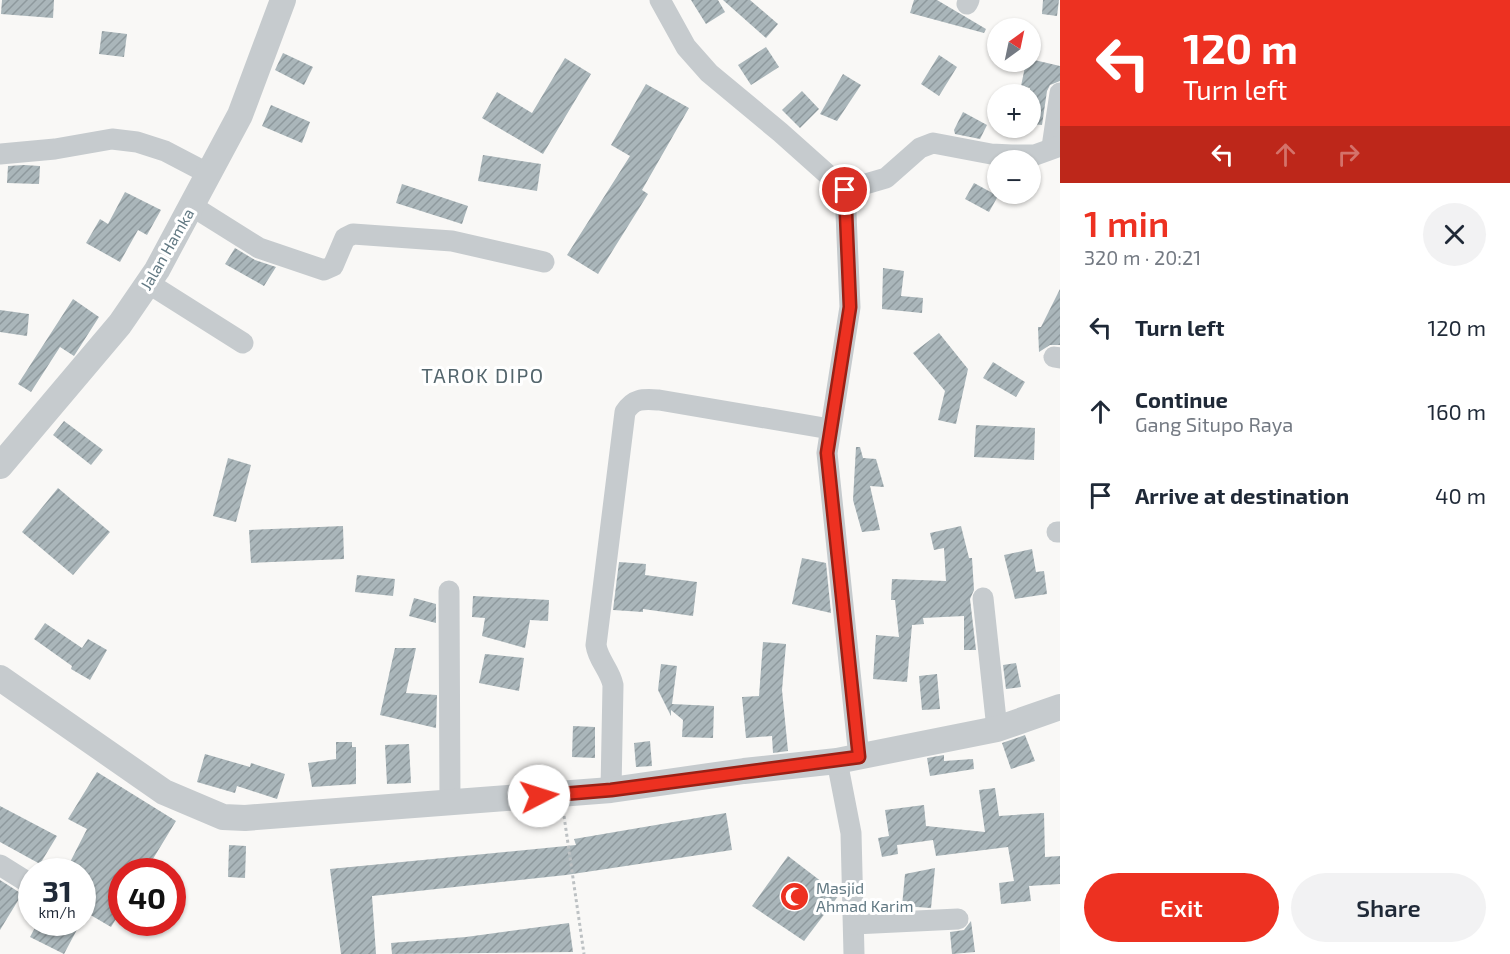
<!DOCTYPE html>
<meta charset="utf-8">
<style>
:root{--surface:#fff;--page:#f2f2f3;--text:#1f2937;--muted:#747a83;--accent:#ed3121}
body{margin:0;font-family:"Exo 2",sans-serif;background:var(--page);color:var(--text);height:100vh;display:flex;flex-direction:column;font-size:22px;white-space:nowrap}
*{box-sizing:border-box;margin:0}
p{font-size:20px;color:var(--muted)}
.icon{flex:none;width:33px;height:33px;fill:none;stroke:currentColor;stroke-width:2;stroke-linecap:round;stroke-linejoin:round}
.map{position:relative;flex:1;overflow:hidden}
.sheet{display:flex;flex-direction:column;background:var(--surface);width:450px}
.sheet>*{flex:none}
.banner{background:#ed3121;color:#fff;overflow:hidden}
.needle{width:39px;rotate:33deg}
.tools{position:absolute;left:987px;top:18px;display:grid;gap:12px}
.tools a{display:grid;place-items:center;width:54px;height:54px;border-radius:50%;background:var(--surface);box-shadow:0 2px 4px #0004;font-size:30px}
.speed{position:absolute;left:18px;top:858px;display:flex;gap:12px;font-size:30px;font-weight:700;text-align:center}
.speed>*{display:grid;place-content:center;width:78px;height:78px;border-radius:50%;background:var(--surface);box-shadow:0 2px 4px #0004;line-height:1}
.speed small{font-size:15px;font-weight:400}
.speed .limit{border:9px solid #d22;background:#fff;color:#111}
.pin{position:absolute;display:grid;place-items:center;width:51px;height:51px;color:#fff;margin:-26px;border:3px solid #fff;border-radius:50%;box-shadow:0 2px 6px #0007}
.me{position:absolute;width:66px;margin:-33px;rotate:85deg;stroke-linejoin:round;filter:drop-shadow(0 0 4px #0008)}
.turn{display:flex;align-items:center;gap:21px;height:126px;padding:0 24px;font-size:27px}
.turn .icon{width:78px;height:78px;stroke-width:2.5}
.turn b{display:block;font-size:42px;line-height:51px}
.lanes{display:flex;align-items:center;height:57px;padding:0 24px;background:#0003;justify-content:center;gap:30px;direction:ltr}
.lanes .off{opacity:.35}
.round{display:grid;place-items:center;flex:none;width:63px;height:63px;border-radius:32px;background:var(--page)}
.overview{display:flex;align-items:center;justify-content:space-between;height:102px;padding:0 24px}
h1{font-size:36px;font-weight:600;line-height:45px;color:var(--accent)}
.action{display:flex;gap:12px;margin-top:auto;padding:12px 24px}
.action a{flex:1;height:69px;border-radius:36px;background:var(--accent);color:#fff;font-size:24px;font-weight:600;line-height:69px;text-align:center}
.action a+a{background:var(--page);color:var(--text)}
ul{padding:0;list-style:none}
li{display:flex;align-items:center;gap:18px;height:84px;padding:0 24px}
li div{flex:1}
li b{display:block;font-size:22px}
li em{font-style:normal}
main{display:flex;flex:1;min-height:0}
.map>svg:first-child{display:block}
</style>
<main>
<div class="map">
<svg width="1060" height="954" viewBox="0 0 1060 954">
<defs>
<pattern id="building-hatch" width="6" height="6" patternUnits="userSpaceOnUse" patternTransform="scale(1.5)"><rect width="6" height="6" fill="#aab6ba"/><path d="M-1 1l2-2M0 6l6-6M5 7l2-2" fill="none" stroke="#8e999d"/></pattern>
</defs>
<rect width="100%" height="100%" fill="#f9f8f6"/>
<!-- building -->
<g fill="url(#building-hatch)">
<polygon points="2,0 54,0 53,18 1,14"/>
<polygon points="691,0 718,0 725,12 706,24"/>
<polygon points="723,0 750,0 778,24 766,38"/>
<polygon points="914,0 937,0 986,29 984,33 910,13"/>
<polygon points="1043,0 1059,0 1057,16 1042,14"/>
<polygon points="102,31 127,34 124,57 99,54"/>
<polygon points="766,47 779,67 751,85 738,65"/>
<polygon points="283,53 313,67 304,85 275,70"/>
<polygon points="939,55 957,67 939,96 921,84"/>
<polygon points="565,58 591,74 543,154 482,118 497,92 532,113"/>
<polygon points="1030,59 1060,66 1060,81 1050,85 1047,91 1042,125 1030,124 1030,88 1021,86 1026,62"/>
<polygon points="843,74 861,85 837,121 820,114"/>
<polygon points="646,84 689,108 642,190 648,194 598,274 567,255 630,156 611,145"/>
<polygon points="802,91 819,109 800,128 782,110"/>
<polygon points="271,105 310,122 302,143 262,126"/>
<polygon points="963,112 987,125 980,139 955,134 954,130"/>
<polygon points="483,155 541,164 537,191 478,181"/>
<polygon points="24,165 40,166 39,184 7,183 8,166"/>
<polygon points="974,183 998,196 989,212 965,199"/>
<polygon points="402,184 468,206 462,224 396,203"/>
<polygon points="125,192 161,210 147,235 138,230 120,262 86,243 100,219 108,224"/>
<polygon points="235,248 255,260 276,267 264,286 225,264"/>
<polygon points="883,268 904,271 901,296 923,298 922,313 882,309"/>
<polygon points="1060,289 1060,345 1050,345 1039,352 1038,327 1041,327"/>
<polygon points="73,299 99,317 74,356 60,347 31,392 18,384"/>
<polygon points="0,310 29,314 27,336 0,332"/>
<polygon points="939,333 968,369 956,424 938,420 945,391 913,353"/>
<polygon points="993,362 1025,382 1016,397 983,378"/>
<polygon points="64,421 103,450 91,465 53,435"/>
<polygon points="976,425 1035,428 1034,460 974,457"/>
<polygon points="856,447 860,447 863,458 876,459 884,487 870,486 880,530 862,532 853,500"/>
<polygon points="228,458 251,465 236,522 213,516"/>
<polygon points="58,488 110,532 73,575 22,532"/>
<polygon points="343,526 344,559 251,563 249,530"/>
<polygon points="961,526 969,558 972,558 974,590 970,599 976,650 964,650 964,616 923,618 924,624 912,625 907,682 873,679 876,635 899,637 895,600 891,600 892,579 946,581 944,548 934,550 930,533"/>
<polygon points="1032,549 1036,572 1044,571 1047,594 1015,599 1004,555"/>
<polygon points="802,558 826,563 831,613 792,604"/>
<polygon points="619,562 646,564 645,575 697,582 693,616 643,609 643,612 613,610"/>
<polygon points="357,575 395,579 393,596 355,592"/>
<polygon points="473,596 549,600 548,621 530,620 525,648 482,636 485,618 472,617"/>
<polygon points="414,598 436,604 436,623 409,616"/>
<polygon points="45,623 82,648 88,639 107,650 90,680 71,669 72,666 34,639"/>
<polygon points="763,642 786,644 782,690 788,751 773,753 772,736 746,738 742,697 759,696"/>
<polygon points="395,648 416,648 406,693 437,695 436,728 380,715"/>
<polygon points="485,654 524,658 519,691 479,683"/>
<polygon points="1016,663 1021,687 1006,689 1003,665"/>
<polygon points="661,664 677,666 672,704 714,706 713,738 682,737 683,720 671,710 671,716 658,690"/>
<polygon points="937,674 940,709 922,710 919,676"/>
<polygon points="573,726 595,727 595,758 572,757"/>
<polygon points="1025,735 1035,761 1011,769 1002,743"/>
<polygon points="650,741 652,766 636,767 634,743"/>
<polygon points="336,742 352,742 352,747 356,747 356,784 312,787 308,763 336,759"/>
<polygon points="409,744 411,783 387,784 385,745"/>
<polygon points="205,754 250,767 251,763 285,774 277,799 237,786 235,793 197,782"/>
<polygon points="944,755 944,761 973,759 974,769 930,776 927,758"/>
<polygon points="97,772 176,821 145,872 122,872 122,909 111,927 82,910 82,872 65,872 87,829 68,819"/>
<polygon points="995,788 999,816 1044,813 1045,857 1060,856 1060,884 1029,886 1031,901 1001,904 999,883 1014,881 1008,847 936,856 933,840 897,845 898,854 882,857 878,838 889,836 885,810 924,805 926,826 985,832 979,790"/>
<polygon points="0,806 57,836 40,864 0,842"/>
<polygon points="726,813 732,850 566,875 372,896 376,954 341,954 330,869 576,845 574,839"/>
<polygon points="229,845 246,846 245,878 228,877"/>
<polygon points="788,856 839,895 804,941 752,906"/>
<polygon points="935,868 931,908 902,906 905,874"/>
<polygon points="0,880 22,894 0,930"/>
<polygon points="971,921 975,952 952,954 950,932 964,930"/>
<polygon points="38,922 81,922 64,954 30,937"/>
<polygon points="569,923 573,952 392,954 391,943 466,937"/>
</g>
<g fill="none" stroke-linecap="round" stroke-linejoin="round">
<!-- path -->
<polyline stroke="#bdc1c3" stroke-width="3" stroke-dasharray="3 3" stroke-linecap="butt" points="564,816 584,954"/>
<!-- minor -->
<g stroke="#c6cbce" stroke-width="21">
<polyline points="660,0 686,47 709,73 780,132 845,190"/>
<polyline points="967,4 969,0"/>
<polyline points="1052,147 1060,93"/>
<polyline points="0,154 55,149 112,139 137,142 165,151 209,174"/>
<polyline points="192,206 259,248 324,270 333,266 345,238 353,234 452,241 544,262"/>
<polyline points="148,283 243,343"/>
<polyline points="1054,357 1060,358"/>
<polyline points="1057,532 1060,532"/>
<polyline points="449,591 450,804"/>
<polyline points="983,598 997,729"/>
<polyline points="859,757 827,453 850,307 845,190 886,178 920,148 933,143 991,154 1012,155 1035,155 1060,146"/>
<polyline points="837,761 851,833 854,954"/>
<path d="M 611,790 L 613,685 C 610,670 598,660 596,645 L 625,412 C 634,398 643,399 659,400 L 830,429"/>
<polyline points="0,865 32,885"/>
<polyline points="854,924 958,919"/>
</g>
<!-- tertiary -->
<g stroke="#c6cbce" stroke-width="26">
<polyline points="0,466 120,324 157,270 240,115 283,0"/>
<polyline points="0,678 164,792 223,817 245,818 611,790 744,771 837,761 997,729 1060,707"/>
</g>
</g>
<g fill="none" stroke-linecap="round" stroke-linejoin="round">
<defs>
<polyline id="route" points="539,796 611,790 859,757 827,453 850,307 845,190"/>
</defs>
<!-- route casing -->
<use href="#route" stroke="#9a2015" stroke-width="15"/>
<!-- route -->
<use href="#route" stroke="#ed3121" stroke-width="10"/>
</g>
<!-- icons -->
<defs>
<symbol id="mosque-disc" viewBox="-11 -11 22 22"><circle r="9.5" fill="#ed3121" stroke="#fff"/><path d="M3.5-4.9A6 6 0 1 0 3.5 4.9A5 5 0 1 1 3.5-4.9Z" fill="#fff"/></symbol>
</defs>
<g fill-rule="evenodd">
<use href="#mosque-disc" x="778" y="880" width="33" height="33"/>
</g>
<g text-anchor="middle" stroke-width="6" stroke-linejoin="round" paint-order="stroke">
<!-- street labels -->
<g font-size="16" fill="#627983" stroke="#fff">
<text transform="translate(167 249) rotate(-60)" y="6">Jalan Hamka</text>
</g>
<!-- poi labels -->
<g font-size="16" fill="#627983" stroke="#fff" text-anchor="start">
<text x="816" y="894">Masjid<tspan x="816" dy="18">Ahmad Karim</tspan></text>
</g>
<!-- quarter labels -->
<g font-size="20" letter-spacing="1.5" fill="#54666d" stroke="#fff">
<text x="483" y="383">TAROK DIPO</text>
</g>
</g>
</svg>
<div class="tools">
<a><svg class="needle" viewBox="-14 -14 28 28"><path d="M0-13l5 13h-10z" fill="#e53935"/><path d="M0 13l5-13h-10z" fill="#747a83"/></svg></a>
<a>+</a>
<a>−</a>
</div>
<div class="speed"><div>31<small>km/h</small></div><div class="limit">40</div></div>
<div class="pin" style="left:845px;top:190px;background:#d93025"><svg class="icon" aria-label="arrive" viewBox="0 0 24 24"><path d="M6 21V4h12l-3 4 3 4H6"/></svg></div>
<svg class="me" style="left:539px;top:796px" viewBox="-20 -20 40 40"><circle r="19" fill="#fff"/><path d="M0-13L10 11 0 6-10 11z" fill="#ed3121"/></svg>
</div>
<section class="sheet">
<div class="banner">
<div class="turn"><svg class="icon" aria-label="left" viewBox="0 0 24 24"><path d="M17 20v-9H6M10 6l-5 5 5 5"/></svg><div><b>120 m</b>Turn left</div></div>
<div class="lanes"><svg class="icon" aria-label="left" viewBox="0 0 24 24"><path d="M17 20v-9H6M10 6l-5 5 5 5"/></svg><svg class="icon off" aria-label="ahead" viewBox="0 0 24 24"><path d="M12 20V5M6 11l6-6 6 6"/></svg><svg class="icon off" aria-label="right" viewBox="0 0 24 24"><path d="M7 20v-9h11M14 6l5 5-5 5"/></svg></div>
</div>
<div class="overview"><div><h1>1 min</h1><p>320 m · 20:21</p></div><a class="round"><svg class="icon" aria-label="close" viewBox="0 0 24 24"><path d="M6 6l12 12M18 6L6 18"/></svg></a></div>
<ul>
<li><svg class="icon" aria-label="left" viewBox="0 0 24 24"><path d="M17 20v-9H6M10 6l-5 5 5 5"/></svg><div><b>Turn left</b></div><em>120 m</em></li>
<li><svg class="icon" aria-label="ahead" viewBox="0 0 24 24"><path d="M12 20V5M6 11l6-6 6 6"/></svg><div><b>Continue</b><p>Gang Situpo Raya</p></div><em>160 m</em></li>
<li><svg class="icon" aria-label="arrive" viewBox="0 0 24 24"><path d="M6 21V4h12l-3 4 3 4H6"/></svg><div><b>Arrive at destination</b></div><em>40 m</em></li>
</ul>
<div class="action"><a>Exit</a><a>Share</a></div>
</section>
</main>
